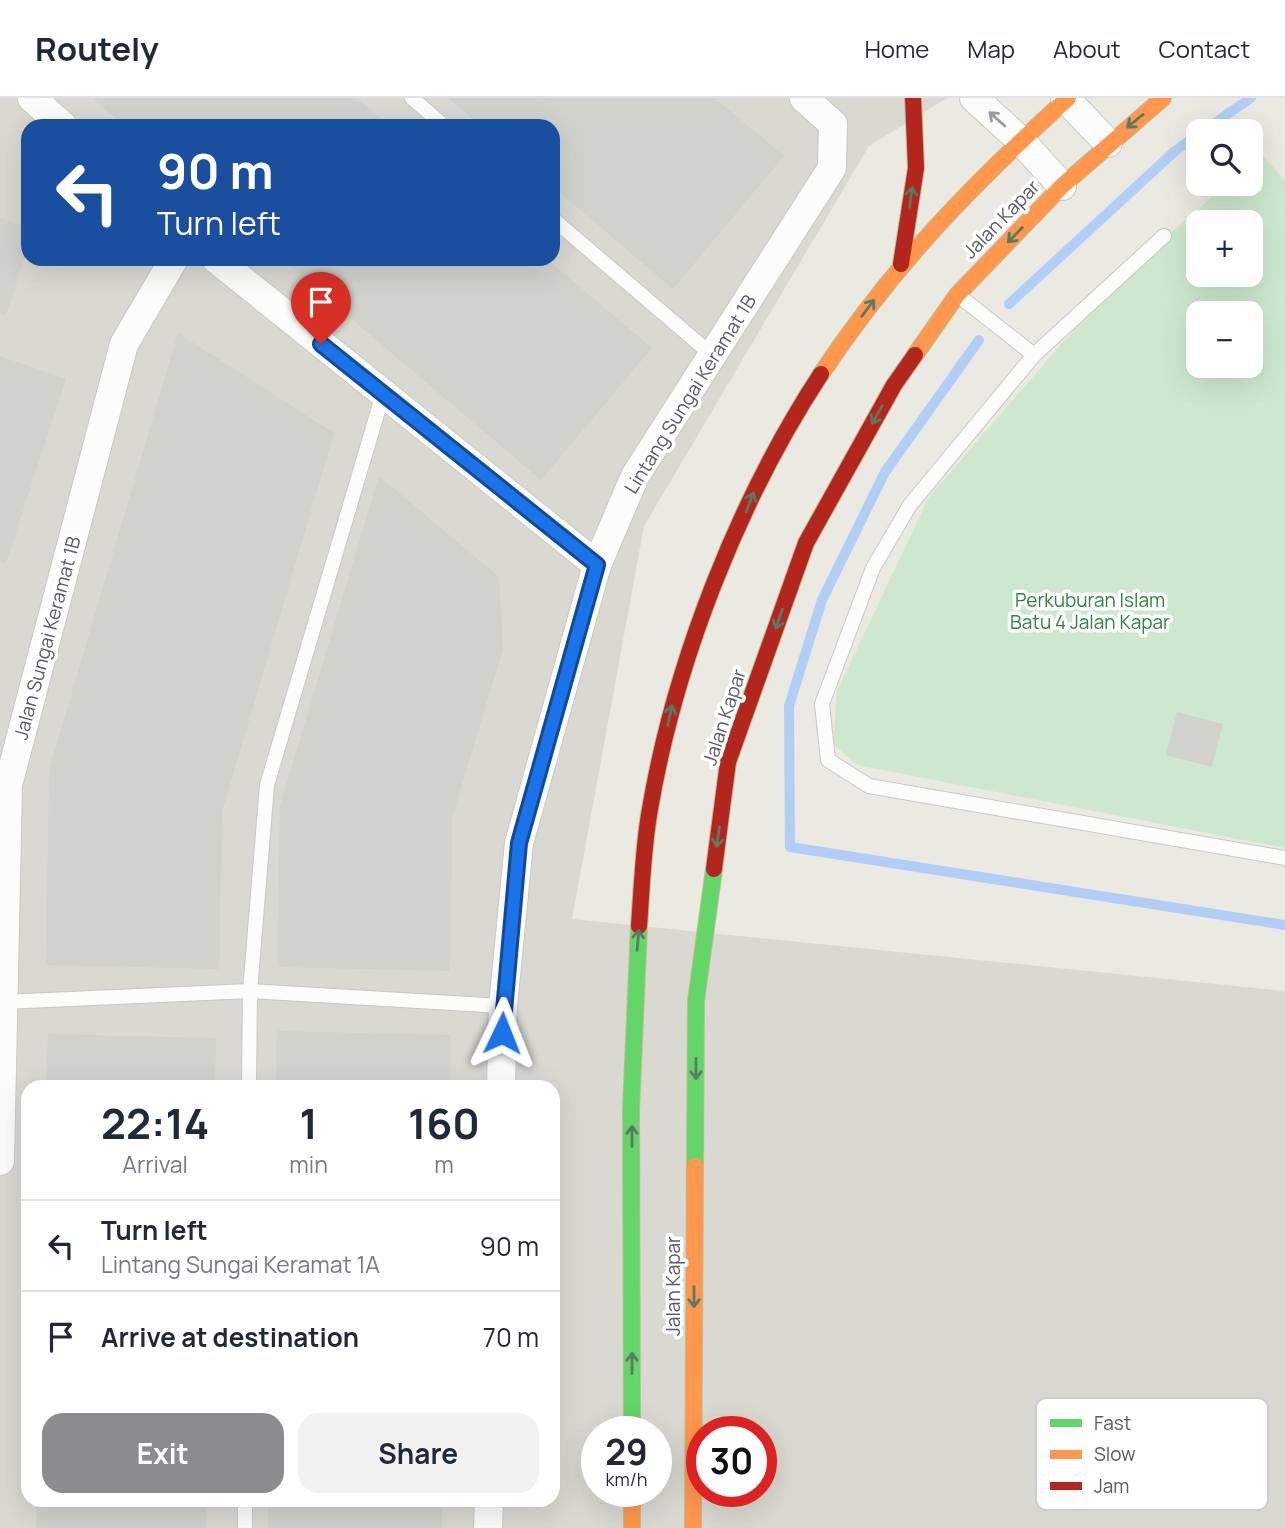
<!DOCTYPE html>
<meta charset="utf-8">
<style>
:root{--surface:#fff;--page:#f2f2f3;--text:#1f2937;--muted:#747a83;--line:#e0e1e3;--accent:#8b8c8e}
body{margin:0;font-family:Manrope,sans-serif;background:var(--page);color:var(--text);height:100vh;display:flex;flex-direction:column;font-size:26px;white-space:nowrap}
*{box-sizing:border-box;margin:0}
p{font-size:23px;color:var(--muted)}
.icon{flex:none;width:38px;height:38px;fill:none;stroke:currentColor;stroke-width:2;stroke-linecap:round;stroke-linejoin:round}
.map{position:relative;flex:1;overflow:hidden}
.side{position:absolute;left:21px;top:982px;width:539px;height:427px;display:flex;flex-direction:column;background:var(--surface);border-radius:21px;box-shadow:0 7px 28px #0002}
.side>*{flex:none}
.guide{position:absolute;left:21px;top:21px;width:539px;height:147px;border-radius:21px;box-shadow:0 7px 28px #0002;background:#1a4fa0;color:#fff;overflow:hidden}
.controls{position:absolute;left:1186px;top:21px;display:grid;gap:14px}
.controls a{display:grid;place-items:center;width:77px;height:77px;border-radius:14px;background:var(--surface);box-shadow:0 7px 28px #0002;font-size:35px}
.speed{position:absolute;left:581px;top:1318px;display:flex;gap:14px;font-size:35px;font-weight:700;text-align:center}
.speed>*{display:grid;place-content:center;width:91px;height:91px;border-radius:50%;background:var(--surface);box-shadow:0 7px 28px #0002;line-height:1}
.speed small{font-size:18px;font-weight:400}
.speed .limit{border:10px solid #d22;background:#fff;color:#111}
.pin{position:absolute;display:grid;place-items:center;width:60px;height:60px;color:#fff;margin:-72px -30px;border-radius:50% 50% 50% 0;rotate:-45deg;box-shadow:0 0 7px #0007}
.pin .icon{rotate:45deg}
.me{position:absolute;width:77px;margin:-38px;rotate:2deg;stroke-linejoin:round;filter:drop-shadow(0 0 5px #0008)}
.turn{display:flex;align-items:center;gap:24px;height:147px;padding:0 21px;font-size:32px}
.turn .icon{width:91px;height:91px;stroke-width:2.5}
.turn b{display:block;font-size:49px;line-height:60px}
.eta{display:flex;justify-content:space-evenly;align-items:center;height:119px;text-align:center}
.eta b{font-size:42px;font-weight:700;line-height:49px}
.button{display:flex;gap:14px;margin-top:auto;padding:14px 21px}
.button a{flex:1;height:80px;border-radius:21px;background:var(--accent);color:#fff;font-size:28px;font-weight:700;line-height:80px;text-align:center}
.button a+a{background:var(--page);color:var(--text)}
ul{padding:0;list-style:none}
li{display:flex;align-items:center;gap:21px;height:91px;padding:0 21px;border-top:2px solid var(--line)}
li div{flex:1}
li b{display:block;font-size:26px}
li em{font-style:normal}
header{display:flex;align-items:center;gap:42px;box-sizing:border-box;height:98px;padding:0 35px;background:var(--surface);border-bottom:2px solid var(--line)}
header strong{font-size:33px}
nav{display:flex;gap:38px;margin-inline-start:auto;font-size:24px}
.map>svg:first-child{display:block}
</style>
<header>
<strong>Routely</strong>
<nav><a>Home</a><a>Map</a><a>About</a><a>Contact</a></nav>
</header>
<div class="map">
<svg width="1285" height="1430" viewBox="0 0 1285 1430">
<rect width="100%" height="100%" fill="#eae9e2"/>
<!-- industrial -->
<path fill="#d9d8d1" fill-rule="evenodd" d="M 0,0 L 947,0 L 869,48 L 644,428 L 572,821 L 1285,893 L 1285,1430 L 0,1430 ZM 28,28 L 553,28 L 553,161 L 28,161 ZM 28,989 L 553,989 L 553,1402 L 28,1402 ZM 597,1334 L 656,1334 L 656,1393 L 597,1393 ZM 702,1334 L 761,1334 L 761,1393 L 702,1393 Z"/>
<!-- green -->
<path fill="#cee8cf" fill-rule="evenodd" d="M 1261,56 L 1285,82 L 1285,750 L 857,667 L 833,646 L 837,593 L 929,399 L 1117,182 L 1227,86 L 1251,86 L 1251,65 ZM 1199,124 L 1251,124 L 1251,177 L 1199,177 ZM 1199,215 L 1251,215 L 1251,268 L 1199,268 Z"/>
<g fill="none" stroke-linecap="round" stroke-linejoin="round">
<!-- stream -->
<g stroke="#b3cef6" stroke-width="10">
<polyline points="1203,33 1251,0"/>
<polyline points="1009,206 1175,53 1199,36"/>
<polyline points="979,242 885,374 822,502 789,608 790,749 1285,827"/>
</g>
</g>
<!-- building -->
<g fill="#d2d2cd">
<polygon points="92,0 357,0 390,28 125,28"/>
<polygon points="448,0 715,0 784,58 673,191 553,89 553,28 481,28"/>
<polygon points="0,120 28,129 28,149 6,217 0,216"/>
<polygon points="281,161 547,161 652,250 541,382"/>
<polygon points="178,235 334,335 222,714 219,871 46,867 49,672"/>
<polygon points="0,258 66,281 6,465 0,464"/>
<polygon points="379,378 499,479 503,551 452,720 450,873 277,869 280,708"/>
<polygon points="1177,614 1223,626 1212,669 1166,657"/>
<polygon points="277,933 451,937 450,989 276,989"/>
<polygon points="48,936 216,940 215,989 46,989"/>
<polygon points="37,1402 207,1402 206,1430 36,1430"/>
<rect x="268" y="1402" width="174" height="28"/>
</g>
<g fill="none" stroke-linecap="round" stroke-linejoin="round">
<defs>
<g id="lane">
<polyline points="412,0 444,28"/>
<polyline points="553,121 712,257"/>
<polyline points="1164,138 1034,257 910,407 873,470 822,606 828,662 869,688 1285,760"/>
<polyline points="958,197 1034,257"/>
<polyline points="3,904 250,893 503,908"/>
<polyline points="249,989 250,893 267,687 383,296"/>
<polyline points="245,1430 245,1402"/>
</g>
<g id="street">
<polyline points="32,0 63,28"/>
<polyline points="974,0 1021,43 1062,88"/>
<polyline points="1065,0 1108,45"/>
<polyline points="216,161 597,467"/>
<polyline points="501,989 503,908 519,745 597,467 635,378 832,70 833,26 804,0"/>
<polyline points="0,1063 8,687 124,246 174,161"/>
<polyline points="488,1430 489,1402"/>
</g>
<g id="fast">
<polyline points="695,1068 696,903 714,771"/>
<polyline points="632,1334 631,1011 639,828"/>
</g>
<g id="slow">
<polyline points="915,257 957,197 1062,88 1163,0"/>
<path d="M 821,276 C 893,168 972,86 1068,0"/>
<polyline points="632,1393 632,1430"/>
<polyline points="693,1430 695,1068"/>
</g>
<g id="jam">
<polyline points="901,166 916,70 913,0"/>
<polyline points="714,771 728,664 806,445 894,287 915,257"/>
<path d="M 639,828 C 642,789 643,749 650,711 C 675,564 739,401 821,276"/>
</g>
</defs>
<!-- lane casing -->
<use href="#lane" stroke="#c8c8c7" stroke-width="16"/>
<!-- street casing -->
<use href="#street" stroke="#c8c8c7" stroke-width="30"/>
<!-- fast casing -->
<use href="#fast" stroke="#c1ba90" stroke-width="18"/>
<!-- slow casing -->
<use href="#slow" stroke="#c1ba90" stroke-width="18"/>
<!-- jam casing -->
<use href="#jam" stroke="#c1ba90" stroke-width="18"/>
<!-- lane -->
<use href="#lane" stroke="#fcfcfb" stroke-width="14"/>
<!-- street -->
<use href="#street" stroke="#fcfcfb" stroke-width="28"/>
<!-- fast -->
<use href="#fast" stroke="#63d668" stroke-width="16"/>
<!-- slow -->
<use href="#slow" stroke="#ff974d" stroke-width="16"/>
<!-- jam -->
<use href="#jam" stroke="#b3261e" stroke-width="16"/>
</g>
<!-- one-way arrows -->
<defs><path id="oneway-shaft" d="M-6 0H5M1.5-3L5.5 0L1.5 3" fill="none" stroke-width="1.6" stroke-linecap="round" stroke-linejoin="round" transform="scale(1.75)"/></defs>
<use stroke="#9a9b9f" href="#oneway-shaft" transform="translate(997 21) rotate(-138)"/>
<g stroke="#5b7963">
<use href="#oneway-shaft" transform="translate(1135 23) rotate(141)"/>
<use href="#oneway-shaft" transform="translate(911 99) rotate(-82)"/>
<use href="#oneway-shaft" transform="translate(1015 137) rotate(134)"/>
<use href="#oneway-shaft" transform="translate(868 210) rotate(-53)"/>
<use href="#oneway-shaft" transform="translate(877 317) rotate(119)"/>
<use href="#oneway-shaft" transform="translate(750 404) rotate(-69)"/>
<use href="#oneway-shaft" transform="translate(779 521) rotate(109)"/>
<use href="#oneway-shaft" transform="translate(670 617) rotate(-78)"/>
<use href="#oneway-shaft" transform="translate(718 739) rotate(98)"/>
<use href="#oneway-shaft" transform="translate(638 842) rotate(-85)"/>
<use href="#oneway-shaft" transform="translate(696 971) rotate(90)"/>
<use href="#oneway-shaft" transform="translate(632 1038) rotate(-90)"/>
<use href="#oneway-shaft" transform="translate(694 1199) rotate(90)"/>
<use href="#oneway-shaft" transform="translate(632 1265) rotate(-90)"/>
</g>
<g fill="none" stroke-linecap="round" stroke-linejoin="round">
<defs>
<polyline id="route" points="321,246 597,467 519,745 502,935"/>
</defs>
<!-- route casing -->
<use href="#route" stroke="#114b97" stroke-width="18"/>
<!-- route -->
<use href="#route" stroke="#1a73e8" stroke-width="12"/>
</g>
<g text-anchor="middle" stroke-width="7" stroke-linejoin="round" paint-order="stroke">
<!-- street labels -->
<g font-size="19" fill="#585a61" stroke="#fff">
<text transform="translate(1001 121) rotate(-46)" y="7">Jalan Kapar</text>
<text transform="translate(690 296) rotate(-58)" y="7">Lintang Sungai Keramat 1B</text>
<text transform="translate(47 540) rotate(-75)" y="7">Jalan Sungai Keramat 1B</text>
<text transform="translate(724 619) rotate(-72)" y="7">Jalan Kapar</text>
<text transform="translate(673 1188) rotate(-90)" y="7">Jalan Kapar</text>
</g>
<!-- park labels -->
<g font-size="19" fill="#2c853f" stroke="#fff">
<text x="1090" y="509">Perkuburan Islam<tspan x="1090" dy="22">Batu 4 Jalan Kapar</tspan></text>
</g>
</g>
<!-- legend -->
<rect x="1036" y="1300" width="232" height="112" rx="10" fill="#fff" stroke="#cdced0" stroke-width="2"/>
<rect x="1050" y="1321" width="32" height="8" fill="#63d668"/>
<rect x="1050" y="1352" width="32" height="9" fill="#ff974d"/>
<rect x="1050" y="1384" width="32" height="8" fill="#b3261e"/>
<g font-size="19" fill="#585a61">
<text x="1094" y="1332">Fast</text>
<text x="1094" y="1363">Slow</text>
<text x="1094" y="1395">Jam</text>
</g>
</svg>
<div class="controls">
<a><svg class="icon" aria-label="search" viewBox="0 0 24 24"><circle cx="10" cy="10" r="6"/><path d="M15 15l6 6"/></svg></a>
<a>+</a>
<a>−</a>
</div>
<div class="speed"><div>29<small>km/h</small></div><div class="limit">30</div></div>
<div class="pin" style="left:321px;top:246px;background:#d93025"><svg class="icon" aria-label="arrive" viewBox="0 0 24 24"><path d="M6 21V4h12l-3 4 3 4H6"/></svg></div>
<svg class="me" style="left:502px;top:935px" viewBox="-20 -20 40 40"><path d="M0-17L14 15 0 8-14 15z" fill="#1a73e8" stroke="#fff" stroke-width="4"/></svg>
<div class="guide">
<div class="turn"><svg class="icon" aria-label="left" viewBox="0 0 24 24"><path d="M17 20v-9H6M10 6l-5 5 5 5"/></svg><div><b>90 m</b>Turn left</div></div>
</div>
<section class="side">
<div class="eta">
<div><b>22:14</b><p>Arrival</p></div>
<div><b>1</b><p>min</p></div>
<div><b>160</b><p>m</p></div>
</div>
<ul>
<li><svg class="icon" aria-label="left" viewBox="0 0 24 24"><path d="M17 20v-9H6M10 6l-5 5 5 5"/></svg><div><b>Turn left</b><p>Lintang Sungai Keramat 1A</p></div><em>90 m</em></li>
<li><svg class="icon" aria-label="arrive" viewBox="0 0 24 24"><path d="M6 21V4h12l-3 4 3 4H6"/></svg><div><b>Arrive at destination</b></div><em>70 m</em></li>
</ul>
<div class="button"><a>Exit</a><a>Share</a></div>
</section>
</div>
